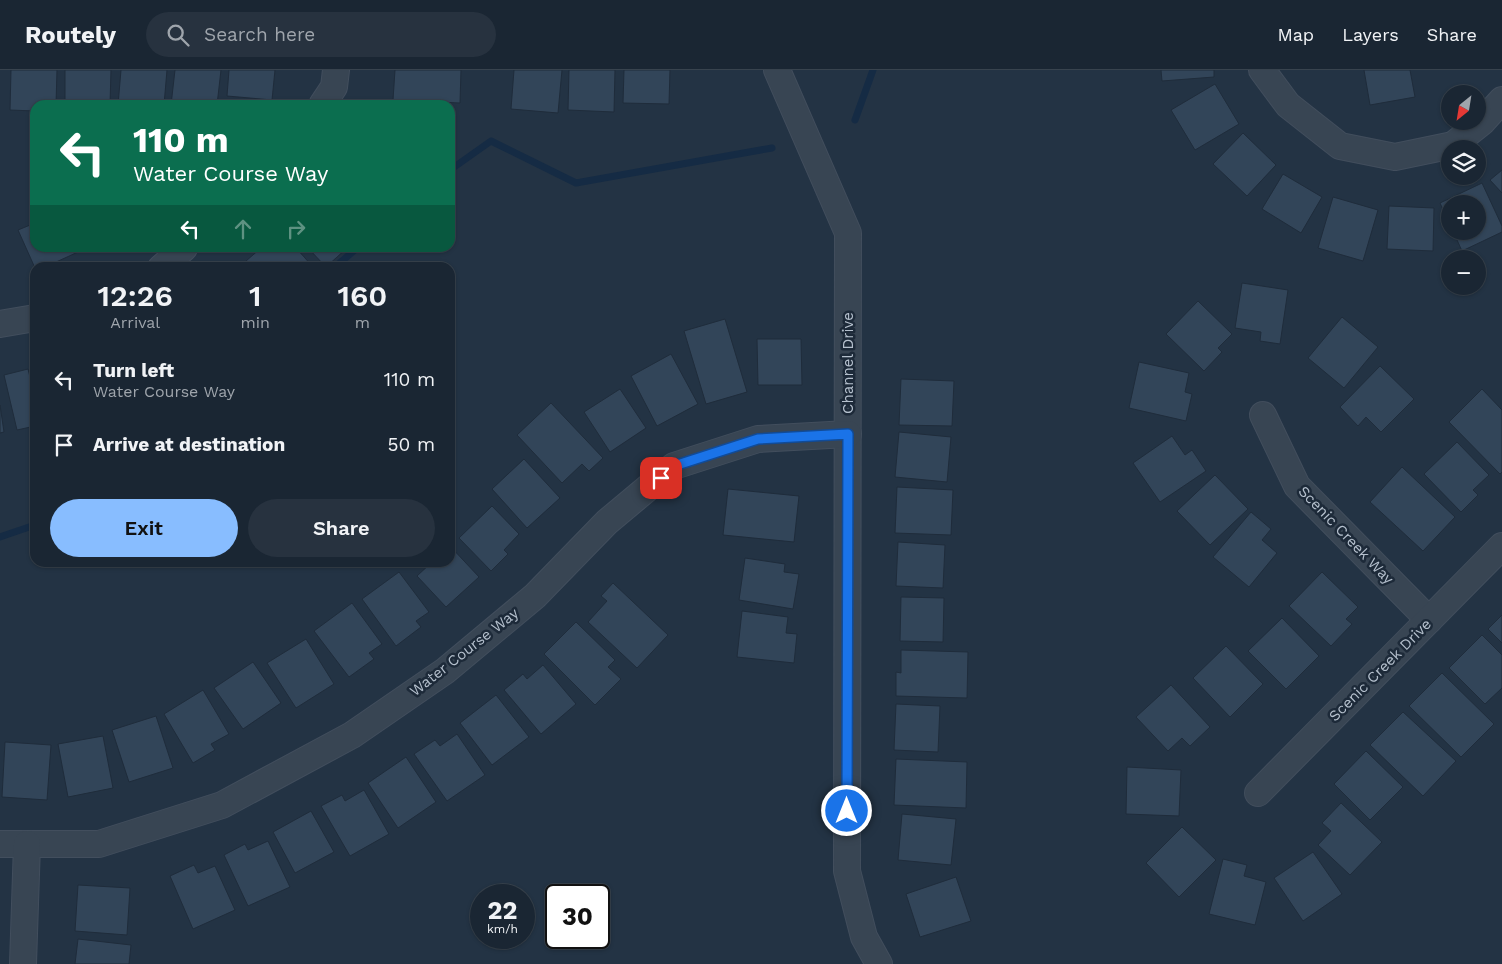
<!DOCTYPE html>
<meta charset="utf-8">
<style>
:root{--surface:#1a2633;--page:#27323f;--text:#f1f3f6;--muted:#9fa5ac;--line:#38434e;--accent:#88bdff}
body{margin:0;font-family:"Work Sans",sans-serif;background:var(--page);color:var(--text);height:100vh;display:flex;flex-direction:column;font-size:19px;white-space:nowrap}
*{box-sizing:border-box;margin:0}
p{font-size:16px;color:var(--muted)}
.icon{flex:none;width:28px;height:28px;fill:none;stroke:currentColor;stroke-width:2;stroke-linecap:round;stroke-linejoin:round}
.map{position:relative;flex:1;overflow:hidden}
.side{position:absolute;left:30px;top:192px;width:425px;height:305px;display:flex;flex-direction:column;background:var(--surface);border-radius:15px;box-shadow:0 1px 4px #0004,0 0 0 1px var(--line)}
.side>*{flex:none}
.hud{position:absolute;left:30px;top:30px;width:425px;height:152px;border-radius:15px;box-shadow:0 1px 4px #0004,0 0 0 1px var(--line);background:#0b6e4f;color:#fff;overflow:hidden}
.needle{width:32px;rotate:210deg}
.fabs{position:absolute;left:1441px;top:15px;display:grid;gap:10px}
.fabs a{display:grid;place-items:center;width:45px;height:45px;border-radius:50%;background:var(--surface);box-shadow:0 1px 4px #0004,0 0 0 1px var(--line);font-size:25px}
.speed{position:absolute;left:470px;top:814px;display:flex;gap:10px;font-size:25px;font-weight:700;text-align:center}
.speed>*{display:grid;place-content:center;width:65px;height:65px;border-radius:50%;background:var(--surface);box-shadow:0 1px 4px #0004,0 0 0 1px var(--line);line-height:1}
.speed small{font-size:12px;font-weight:400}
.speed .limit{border:2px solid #111;border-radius:8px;background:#fff;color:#111}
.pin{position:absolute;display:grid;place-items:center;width:42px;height:42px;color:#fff;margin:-21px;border-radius:10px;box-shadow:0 2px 8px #0006}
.me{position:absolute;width:55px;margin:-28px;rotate:0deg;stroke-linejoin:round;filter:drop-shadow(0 0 4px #0008)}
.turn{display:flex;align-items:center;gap:18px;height:105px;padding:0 20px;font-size:22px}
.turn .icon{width:65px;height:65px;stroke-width:2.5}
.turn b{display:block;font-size:35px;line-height:42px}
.lanes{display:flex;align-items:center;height:48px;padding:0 20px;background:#0003;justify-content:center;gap:25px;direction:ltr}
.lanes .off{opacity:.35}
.eta{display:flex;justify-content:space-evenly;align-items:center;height:85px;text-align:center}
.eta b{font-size:30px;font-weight:600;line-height:35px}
.primary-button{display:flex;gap:10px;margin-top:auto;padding:10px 20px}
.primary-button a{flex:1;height:58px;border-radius:30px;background:var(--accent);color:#111;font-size:20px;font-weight:600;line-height:58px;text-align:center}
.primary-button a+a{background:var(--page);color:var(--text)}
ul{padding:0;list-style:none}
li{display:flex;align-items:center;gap:15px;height:65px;padding:0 20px}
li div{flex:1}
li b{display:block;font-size:19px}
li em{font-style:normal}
header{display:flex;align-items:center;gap:30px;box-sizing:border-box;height:70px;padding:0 25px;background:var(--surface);border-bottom:1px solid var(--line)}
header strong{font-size:24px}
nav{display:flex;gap:28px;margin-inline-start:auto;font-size:18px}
.search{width:350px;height:45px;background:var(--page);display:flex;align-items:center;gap:12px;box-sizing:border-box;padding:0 18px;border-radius:28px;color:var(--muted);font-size:19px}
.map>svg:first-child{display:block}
</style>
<header>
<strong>Routely</strong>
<div class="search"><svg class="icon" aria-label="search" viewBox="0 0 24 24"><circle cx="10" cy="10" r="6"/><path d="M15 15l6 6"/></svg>Search here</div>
<nav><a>Map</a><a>Layers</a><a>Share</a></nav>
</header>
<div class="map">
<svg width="1502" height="894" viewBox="0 0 1502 894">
<rect width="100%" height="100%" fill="#233344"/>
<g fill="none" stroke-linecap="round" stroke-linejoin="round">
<!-- stream -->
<g stroke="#152b44" stroke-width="7">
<polyline points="855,50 873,0"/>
<polyline points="450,100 491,71 576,113 772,78"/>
<polyline points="334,198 357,178"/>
<polyline points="0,467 35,455"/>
</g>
</g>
<!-- building -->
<g fill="#324559" stroke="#1f2c3b">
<polygon points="11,0 57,0 56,35 35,35 35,41 10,40"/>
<polygon points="65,0 111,0 110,35 65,35"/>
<polygon points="121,0 167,0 164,35 118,35"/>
<polygon points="175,0 221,0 217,35 171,35"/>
<polygon points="229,0 275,0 272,30 227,26"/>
<polygon points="395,0 461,0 460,33 393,30"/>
<polygon points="514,0 562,0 558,43 511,39"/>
<polygon points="569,0 615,0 614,42 568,40"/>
<polygon points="624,0 670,0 669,34 623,33"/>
<polygon points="1161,0 1214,0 1214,7 1162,11"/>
<polygon points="1364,0 1410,0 1415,27 1370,35"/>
<polygon points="1215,14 1239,54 1195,80 1171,40"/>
<polygon points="1243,63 1276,95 1247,126 1213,94"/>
<polygon points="1502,100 1502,123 1490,110"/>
<polygon points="1283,104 1322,127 1301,163 1262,139"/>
<polygon points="1482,113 1502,156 1502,162 1462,181 1453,161 1478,161 1478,134 1450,134 1450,155 1440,133"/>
<polygon points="1333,127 1378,140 1363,191 1318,178"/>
<polygon points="1389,136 1434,138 1433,181 1387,179"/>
<polygon points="35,153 35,178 76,178 78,182 43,198 35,198 18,160"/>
<polygon points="261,178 267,178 270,180 273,178 296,178 314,198 252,198 246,191"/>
<polygon points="308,178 347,178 326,197"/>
<polygon points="1242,213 1288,220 1280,274 1260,271 1261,262 1235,258"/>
<polygon points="1198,231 1232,264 1218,278 1222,282 1204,301 1166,264"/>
<polygon points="1342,247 1378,277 1344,318 1308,288"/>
<polygon points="725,249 747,322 706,334 684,261"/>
<polygon points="757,269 801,269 802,315 758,315"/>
<polygon points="671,284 698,334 657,356 631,306"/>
<polygon points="1139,292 1189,303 1185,322 1192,324 1186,351 1129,338"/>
<polygon points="1380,296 1414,329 1381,362 1366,347 1358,356 1340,337"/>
<polygon points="28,299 30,307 35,306 35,356 17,360 4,305"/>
<polygon points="901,309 954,311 952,356 899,355"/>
<polygon points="620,319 646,358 610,382 584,342"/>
<polygon points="1482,319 1502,340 1502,402 1500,404 1449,352"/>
<polygon points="551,333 603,388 589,401 582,394 562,413 517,365"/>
<polygon points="0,335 4,362 0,363"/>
<polygon points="899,362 951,367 947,412 895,407"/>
<polygon points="1172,366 1185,385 1192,380 1206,401 1160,432 1133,393"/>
<polygon points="1457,372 1489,405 1473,420 1478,425 1461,442 1424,404"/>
<polygon points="524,389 560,428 527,458 492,419"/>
<polygon points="1402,397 1455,447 1423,481 1370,432"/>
<polygon points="1215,405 1248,439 1210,475 1177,441"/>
<polygon points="897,417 953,420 951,465 895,463"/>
<polygon points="728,419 799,426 794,472 723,465"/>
<polygon points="492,436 519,464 504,480 508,484 491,501 459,468"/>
<polygon points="1251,442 1271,459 1262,470 1277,483 1249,517 1213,487"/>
<polygon points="898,472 945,475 943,518 896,516"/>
<polygon points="450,476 479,507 446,537 417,506 432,492 450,492"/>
<polygon points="745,488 785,494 784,502 799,504 793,539 739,530"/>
<polygon points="399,502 429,542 416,551 421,557 396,576 362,529"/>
<polygon points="1322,502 1358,537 1346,549 1352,554 1331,576 1289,536"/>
<polygon points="613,513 668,565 637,598 588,552 607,531 601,526"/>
<polygon points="901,527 944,528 943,572 900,571"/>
<polygon points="352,533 382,574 369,583 374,589 349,607 314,561"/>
<polygon points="742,541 788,547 786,563 797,564 794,593 737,587"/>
<polygon points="1502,545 1502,573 1488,559"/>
<polygon points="1282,548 1319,586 1286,619 1248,581"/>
<polygon points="576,552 615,590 608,597 621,609 595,635 544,584"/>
<polygon points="1482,565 1502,585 1502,618 1485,634 1449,598"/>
<polygon points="306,569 334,614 296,638 267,593"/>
<polygon points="1226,576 1263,614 1230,647 1193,608"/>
<polygon points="901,580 968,582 967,628 896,626 896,602 901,603"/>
<polygon points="253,592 281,633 243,659 214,618"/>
<polygon points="543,595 576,634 541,664 504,620 523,604 527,609"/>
<polygon points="1442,603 1494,654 1461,687 1409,636"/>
<polygon points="1171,615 1210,657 1190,676 1182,668 1168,681 1136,647"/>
<polygon points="203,620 229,664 211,674 215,680 193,693 164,644"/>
<polygon points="496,625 529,667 492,695 460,653"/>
<polygon points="896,634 940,636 938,682 894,680"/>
<polygon points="1403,642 1456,691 1423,726 1370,675"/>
<polygon points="156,646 173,698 129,712 112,660"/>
<polygon points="457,664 485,705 447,731 414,684 435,670 440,676"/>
<polygon points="103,666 113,718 68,727 58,674"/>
<polygon points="5,672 51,675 47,730 2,727"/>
<polygon points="1366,681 1403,717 1370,750 1334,714"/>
<polygon points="406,687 436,732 398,758 368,713"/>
<polygon points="896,689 967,692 966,738 894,735"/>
<polygon points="1127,697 1181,700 1179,746 1126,744"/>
<polygon points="364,720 389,764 350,786 321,736 342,725 345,731"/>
<polygon points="1341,733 1382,772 1350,805 1318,775 1331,761 1322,753"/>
<polygon points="311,741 334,782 295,803 273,762"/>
<polygon points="902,744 956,749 951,795 898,790"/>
<polygon points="1182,757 1216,790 1179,827 1146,793"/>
<polygon points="268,771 290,817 248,836 224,785 245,774 248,780"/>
<polygon points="1313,782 1342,824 1303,851 1274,808"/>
<polygon points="1223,789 1247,795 1244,806 1266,812 1255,855 1209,844"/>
<polygon points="194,795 198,803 215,796 235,840 193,859 170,806"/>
<polygon points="956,807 971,851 920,867 906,824"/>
<polygon points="78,815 130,818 127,865 75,861"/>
<polygon points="78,869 131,875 129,894 75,894"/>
</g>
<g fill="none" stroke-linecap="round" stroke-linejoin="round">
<defs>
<g id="minor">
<polyline points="777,0 848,163 847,801 864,867 879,894"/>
<polyline points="1262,0 1288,35 1340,76 1395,87 1453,75 1482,52 1502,30"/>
<polyline points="322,35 334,17 336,0"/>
<polyline points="161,198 184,178"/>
<polyline points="0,254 35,248"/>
<polyline points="1263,345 1297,416 1429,550"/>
<polyline points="1258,723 1502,476"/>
<polyline points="0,774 99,774 222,735 352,665 445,601 535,526 607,452 674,396 758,369 848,364"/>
<polyline points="23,894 27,774"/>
</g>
</defs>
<!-- minor casing -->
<use href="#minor" stroke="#424e5d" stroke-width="28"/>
<!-- minor -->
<use href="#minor" stroke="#384553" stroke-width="26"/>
</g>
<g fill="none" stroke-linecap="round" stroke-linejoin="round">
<defs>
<polyline id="route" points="661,408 674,396 758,369 848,364 847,741"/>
</defs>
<!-- route casing -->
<use href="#route" stroke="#114b97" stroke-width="12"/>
<!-- route -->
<use href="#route" stroke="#1a73e8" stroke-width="9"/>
</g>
<g text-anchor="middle" stroke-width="5" stroke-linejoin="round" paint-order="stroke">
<!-- street labels -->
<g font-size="15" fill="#b5c0cd" stroke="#1d2a39">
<text transform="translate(848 293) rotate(-90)" y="5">Channel Drive</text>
<text transform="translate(1346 465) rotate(46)" y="5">Scenic Creek Way</text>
<text transform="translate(464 582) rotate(-38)" y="5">Water Course Way</text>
<text transform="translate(1380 600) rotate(-45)" y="5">Scenic Creek Drive</text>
</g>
</g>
</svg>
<div class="fabs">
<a><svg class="needle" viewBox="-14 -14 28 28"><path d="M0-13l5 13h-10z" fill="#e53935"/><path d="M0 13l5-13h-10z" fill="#9fa5ac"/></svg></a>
<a><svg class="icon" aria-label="layers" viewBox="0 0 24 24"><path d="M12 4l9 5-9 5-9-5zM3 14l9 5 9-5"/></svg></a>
<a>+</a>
<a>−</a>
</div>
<div class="speed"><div>22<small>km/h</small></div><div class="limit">30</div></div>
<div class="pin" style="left:661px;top:408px;background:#d93025"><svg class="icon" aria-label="arrive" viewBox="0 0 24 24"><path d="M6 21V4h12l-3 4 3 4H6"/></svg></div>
<svg class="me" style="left:847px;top:741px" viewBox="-20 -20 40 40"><circle r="17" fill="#1a73e8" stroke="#fff" stroke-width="3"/><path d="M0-11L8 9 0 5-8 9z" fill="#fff"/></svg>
<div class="hud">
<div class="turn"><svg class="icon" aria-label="left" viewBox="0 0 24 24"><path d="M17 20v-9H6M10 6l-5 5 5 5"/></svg><div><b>110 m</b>Water Course Way</div></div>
<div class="lanes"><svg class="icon" aria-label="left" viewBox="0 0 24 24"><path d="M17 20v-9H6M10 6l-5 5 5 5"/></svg><svg class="icon off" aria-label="ahead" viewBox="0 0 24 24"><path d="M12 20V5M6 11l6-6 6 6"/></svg><svg class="icon off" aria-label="right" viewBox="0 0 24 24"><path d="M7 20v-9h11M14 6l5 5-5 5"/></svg></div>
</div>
<section class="side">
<div class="eta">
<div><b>12:26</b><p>Arrival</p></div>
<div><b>1</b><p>min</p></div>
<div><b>160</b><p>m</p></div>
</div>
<ul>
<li><svg class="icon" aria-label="left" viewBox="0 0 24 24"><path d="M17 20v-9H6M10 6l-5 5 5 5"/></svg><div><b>Turn left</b><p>Water Course Way</p></div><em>110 m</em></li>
<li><svg class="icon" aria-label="arrive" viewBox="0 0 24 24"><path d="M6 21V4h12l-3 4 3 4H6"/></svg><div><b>Arrive at destination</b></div><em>50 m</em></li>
</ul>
<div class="primary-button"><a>Exit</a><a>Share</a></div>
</section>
</div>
